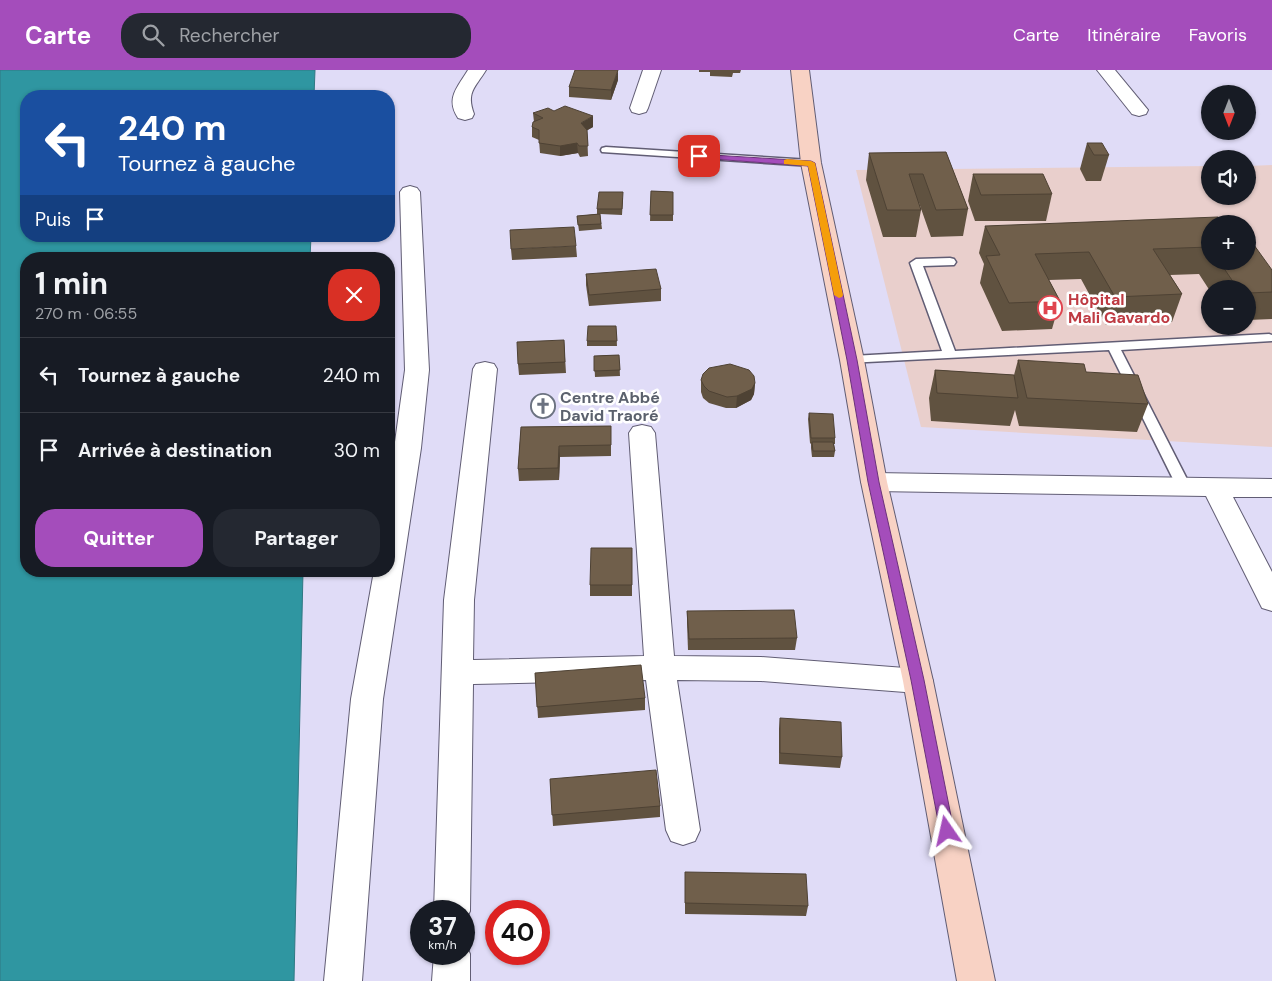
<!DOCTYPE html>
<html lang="fr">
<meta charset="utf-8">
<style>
:root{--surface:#171b24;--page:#242831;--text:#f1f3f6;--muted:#9ea1a6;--line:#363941;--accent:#a44dbb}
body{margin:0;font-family:"DM Sans",sans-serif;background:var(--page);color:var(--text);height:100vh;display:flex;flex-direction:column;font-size:19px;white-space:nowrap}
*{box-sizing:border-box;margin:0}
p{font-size:16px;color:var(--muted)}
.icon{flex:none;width:28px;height:28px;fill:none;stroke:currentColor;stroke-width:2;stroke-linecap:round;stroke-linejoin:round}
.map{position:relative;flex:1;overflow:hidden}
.side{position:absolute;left:20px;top:182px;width:375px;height:325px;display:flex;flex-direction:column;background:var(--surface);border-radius:20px;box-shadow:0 1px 4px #0004}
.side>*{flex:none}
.guide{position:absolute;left:20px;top:20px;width:375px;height:152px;border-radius:20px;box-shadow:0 1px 4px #0004;background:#1a4fa0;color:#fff;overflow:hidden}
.needle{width:32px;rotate:180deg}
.fabs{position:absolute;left:1201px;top:15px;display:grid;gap:10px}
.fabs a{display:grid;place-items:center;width:55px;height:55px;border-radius:50%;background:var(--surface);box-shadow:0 1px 4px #0004;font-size:25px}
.speed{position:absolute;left:410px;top:830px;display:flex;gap:10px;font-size:25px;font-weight:700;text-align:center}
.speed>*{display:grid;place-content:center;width:65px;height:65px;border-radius:50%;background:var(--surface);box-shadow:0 1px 4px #0004;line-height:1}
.speed small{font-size:12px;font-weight:400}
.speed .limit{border:8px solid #d22;background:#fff;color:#111}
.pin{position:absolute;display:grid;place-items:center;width:42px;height:42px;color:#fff;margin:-21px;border-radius:10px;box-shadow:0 2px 8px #0006}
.me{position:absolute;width:55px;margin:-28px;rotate:349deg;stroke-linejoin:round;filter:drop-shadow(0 0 4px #0008)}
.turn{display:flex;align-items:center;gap:18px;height:105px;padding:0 15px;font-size:22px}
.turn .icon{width:65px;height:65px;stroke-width:2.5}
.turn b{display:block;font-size:35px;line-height:42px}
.then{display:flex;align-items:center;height:48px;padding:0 15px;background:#0003;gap:10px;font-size:19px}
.round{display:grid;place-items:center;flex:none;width:52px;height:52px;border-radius:20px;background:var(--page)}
.headline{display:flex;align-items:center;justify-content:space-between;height:85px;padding:0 15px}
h1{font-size:30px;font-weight:700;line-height:38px}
.action{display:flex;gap:10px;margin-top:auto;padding:10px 15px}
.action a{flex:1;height:58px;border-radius:20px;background:var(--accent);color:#fff;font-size:20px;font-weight:700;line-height:58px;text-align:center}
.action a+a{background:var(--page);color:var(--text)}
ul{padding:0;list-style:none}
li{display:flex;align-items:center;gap:15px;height:75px;padding:0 15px;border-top:1px solid var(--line)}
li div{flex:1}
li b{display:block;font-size:19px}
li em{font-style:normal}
header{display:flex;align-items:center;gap:30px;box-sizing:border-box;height:70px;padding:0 25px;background:var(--accent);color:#fff}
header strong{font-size:24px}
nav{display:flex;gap:28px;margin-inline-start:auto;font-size:18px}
.search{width:350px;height:45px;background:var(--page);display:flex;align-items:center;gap:12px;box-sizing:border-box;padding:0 18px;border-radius:20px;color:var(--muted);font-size:19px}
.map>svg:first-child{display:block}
</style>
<header>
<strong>Carte</strong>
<div class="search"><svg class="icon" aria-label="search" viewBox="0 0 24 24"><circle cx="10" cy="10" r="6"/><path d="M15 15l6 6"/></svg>Rechercher</div>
<nav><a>Carte</a><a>Itinéraire</a><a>Favoris</a></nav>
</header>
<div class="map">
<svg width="1272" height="911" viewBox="0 0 1272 911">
<rect width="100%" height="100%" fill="#e0dcf7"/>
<!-- medical -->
<path fill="#e9cfcc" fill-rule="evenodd" d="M 1272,95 L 1272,377 L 921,357 L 856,100 L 1210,96 L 1210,126 L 1248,126 L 1248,96 ZM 1210,154 L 1248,154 L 1248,191 L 1210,191 ZM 1210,219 L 1248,219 L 1248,256 L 1210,256 Z"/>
<!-- water -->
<polygon fill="#2f96a1" stroke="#307883" points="0,0 315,0 314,26 26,26 26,166 311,166 310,189 26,189 26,501 303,501 294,911 0,911"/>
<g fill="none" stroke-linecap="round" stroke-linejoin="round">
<defs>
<g id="lane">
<polygon points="606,77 811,90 816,93 811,96 602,82 601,80 602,78"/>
<polygon points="950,188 954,189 956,192 954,195 923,196 955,281 1269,264 1272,265 1272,271 1121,280 1190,415 1188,419 1178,419 1176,415 1109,280 847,293 845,290 847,287 852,286 942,281 910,193 916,189"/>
</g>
<g id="street">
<path d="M 468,0 L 486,0 C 475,18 466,22 474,44 L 472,48 L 465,50 L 458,48 C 445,28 458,17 468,0 Z"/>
<polygon points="643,0 661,0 648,38 646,42 639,44 632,42 630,38"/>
<polygon points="1097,0 1115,0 1148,40 1146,44 1139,46 1132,44"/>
<polygon points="410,116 417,118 420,122 429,300 421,378 383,629 362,911 324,911 351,629 374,501 389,501 389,415 405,300 400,122 403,118"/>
<polygon points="485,292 494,294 497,299 474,530 473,590 644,586 629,363 633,357 642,355 651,357 655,363 674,586 761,587 918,599 929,602 933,611 929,620 918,623 761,611 677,610 700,760 695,771 683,775 671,771 666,760 646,610 473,614 470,841 464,853 464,841 434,841 444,530 473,299 476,294"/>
<polygon points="874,403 1272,409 1272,427 1233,427 1272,502 1272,541 1262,538 1206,426 874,421 865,418 861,412 865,406"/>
<polygon points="464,871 470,884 470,911 432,911 434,884 464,884"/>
</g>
<polygon id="secondary" points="791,0 809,0 821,93 864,290 887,412 933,611 995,911 957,911 903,611 861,412 840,290 801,93"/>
</defs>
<!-- lane casing -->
<use href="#lane" stroke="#615d74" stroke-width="3"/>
<!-- street casing -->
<use href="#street" stroke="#615d74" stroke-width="2"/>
<!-- secondary casing -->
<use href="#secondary" stroke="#615d74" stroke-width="2"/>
<!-- lane -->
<use href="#lane" fill="#fff" fill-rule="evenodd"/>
<!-- street -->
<use href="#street" fill="#fff" fill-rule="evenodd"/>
<!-- secondary -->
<use href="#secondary" fill="#f8d2c4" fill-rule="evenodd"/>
</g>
<!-- wall -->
<g fill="#605240">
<polygon points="699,0 741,0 740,3 733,3 732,7 710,6 710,2 699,2"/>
<polygon points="618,10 611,30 569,27 569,17"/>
<polygon points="533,43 593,57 587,60 588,86 580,87 578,83 560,86 540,83 539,70 532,67 532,57 534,52"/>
<polygon points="1087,73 1109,85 1101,111 1086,111 1080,99"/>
<polygon points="946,82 968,139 963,166 931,167 918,130 921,140 916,167 883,167 866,110 869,83"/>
<polygon points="973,104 1052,124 1046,151 975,151 968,131"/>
<polygon points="651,121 673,122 673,151 650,151"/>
<polygon points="623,128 622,145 600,144 602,159 579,161 577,146 597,144 597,139"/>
<polygon points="1210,154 1210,191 1248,191 1272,200 1272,249 1248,250 1248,219 1210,219 1210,221 1199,204 1170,205 1182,224 1172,252 1106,255 1081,209 1049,210 1060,231 1052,259 1002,261 980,213 984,194 979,183 985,156"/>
<polygon points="576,176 577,187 512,190 511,179"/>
<polygon points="586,204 661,219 661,231 589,236 586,215"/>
<polygon points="616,256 617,276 587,276 587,271"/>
<polygon points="564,270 566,303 519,305 518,294"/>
<polygon points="619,285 620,306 595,307 594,286"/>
<polygon points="1018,290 1086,302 1148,334 1137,362 1019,356 1015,340 1010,356 931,351 929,328 935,300 1014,305"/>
<polygon points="701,310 755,313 754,324 751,330 736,338 726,338 709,333 703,328 701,322"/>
<polygon points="809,343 835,368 835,374 834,374 835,381 834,387 812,387 811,378 811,374 810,373 808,349"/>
<polygon points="611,356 611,386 560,387 559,410 519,411 518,399 521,357"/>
<polygon points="632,478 632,526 590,526 590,515"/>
<polygon points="687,541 797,568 795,580 688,580 687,553"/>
<polygon points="535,603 645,628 645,640 538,648"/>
<polygon points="780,648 842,687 840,698 779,694 779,659"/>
<polygon points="550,709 660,736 660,747 553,756"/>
<polygon points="685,802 808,836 806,846 685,844"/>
</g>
<!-- shaded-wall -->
<g fill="#4e4234">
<polygon points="618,0 618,10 611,30 611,20"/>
<polygon points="593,46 593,57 581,64 581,53"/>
<polygon points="577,73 578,83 560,86 560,76"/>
<polygon points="755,313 754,324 751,330 736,338 737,326"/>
<polygon points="559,376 560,387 559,410 558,398"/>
</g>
<!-- building -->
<g fill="#705f4b" stroke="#4e4234">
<polygon points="575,0 618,0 611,20 569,17"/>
<polygon points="565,36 593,46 581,53 587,60 588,76 579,76 577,73 560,76 539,73 539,60 532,57 533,52 543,48 533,43 548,38 554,41"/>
<polygon points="1087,73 1102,73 1109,85 1094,85"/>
<polygon points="946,82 968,139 936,140 923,104 909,104 921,140 887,140 869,83"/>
<polygon points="973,104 1043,104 1052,124 981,125"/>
<polygon points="651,121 673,122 673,145 650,145"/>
<polygon points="599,122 623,122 622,139 597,139"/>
<polygon points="600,144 601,154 578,155 577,146"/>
<polygon points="1218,147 1222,154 1210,154 1210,178 1209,177 1153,179 1182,224 1115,227 1089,182 1035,184 1060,231 1009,233 986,186 1000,185 985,156"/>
<polygon points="574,157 576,176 511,179 510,160"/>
<polygon points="1254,175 1272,200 1272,222 1248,223 1248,219 1238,219 1219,191 1248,191 1248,176"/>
<polygon points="656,199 661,219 589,225 586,204"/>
<polygon points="588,256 616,256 617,271 587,271"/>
<polygon points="564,270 565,292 518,294 517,272"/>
<polygon points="619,285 620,300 594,301 594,286"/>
<polygon points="1018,290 1084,294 1086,302 1138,305 1148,334 1027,328"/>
<polygon points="730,294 749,300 754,306 755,313 752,319 737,326 727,327 709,321 704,316 701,310 703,304 709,298"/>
<polygon points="935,300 1014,305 1018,328 937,323"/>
<polygon points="809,343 833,344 835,368 811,368"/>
<polygon points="611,356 611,375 559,376 558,398 518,399 521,357"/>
<polygon points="812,372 833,372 835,381 813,381"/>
<polygon points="591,478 632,478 632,515 590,515"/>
<polygon points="794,540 797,568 689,569 687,541"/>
<polygon points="641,595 645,628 537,637 535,603"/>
<polygon points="780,648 841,652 842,687 780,683"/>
<polygon points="656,700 660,736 552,745 550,709"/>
<polygon points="685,802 806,804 808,836 685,833"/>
</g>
<!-- route -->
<polygon fill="#a44dbb" stroke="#6b327a" points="696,84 811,91 815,93 857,290 879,412 924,610 954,761 952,765 947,767 942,765 940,761 911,610 868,412 847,290 808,96 699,88 696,88"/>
<!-- slow -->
<polygon fill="#f59e0b" points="787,89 811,91 815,93 843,225 842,227 839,228 834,225 808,96 784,94 784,90"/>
<!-- icons -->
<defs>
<symbol id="hospital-ring" viewBox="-11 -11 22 22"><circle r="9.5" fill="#fff" stroke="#e0444e" stroke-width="1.5"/><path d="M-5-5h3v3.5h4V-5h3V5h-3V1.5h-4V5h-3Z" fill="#e0444e"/></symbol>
<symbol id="church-ring" viewBox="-11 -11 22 22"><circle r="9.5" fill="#fff" stroke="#6b7280" stroke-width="1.5"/><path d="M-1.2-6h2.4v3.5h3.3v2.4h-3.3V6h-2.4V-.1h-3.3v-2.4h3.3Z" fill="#6b7280"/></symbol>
</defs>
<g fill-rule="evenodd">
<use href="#hospital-ring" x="1036" y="224" width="28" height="28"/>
<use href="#church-ring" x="529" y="322" width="28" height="28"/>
</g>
<g text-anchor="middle" stroke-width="5" stroke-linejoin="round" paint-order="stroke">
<!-- health labels -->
<g font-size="16" font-weight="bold" fill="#be3a42" stroke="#fff" text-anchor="start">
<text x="1068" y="235">Hôpital<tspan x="1068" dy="18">Mali Gavardo</tspan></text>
</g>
<!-- worship labels -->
<g font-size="16" font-weight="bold" fill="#5b616d" stroke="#fff" text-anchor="start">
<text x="560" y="333">Centre Abbé<tspan x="560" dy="18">David Traoré</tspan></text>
</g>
</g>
</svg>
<div class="fabs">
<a><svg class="needle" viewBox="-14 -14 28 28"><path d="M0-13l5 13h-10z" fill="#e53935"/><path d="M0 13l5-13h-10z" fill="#9ea1a6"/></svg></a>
<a><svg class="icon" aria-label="sound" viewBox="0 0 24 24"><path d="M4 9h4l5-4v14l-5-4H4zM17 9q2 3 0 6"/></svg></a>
<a>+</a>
<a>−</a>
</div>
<div class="speed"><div>37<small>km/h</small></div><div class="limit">40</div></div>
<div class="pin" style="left:699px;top:86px;background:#d93025"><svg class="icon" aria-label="arrive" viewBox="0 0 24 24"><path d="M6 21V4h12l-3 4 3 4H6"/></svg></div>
<svg class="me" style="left:947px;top:761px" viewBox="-20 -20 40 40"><path d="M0-17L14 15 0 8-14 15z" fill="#a44dbb" stroke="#fff" stroke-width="4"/></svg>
<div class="guide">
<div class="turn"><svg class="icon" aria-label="left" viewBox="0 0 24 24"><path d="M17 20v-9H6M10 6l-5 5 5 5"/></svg><div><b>240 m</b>Tournez à gauche</div></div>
<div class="then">Puis<svg class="icon" aria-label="arrive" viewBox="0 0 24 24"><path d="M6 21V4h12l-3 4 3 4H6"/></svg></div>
</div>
<section class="side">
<div class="headline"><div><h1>1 min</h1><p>270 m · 06:55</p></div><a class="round" style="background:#d93025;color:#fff"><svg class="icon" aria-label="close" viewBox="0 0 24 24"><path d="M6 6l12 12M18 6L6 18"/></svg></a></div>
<ul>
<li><svg class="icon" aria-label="left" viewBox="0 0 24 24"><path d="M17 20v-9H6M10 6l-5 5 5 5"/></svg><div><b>Tournez à gauche</b></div><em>240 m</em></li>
<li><svg class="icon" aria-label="arrive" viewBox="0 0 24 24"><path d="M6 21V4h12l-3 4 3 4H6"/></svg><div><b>Arrivée à destination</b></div><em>30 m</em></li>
</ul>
<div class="action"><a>Quitter</a><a>Partager</a></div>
</section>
</div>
